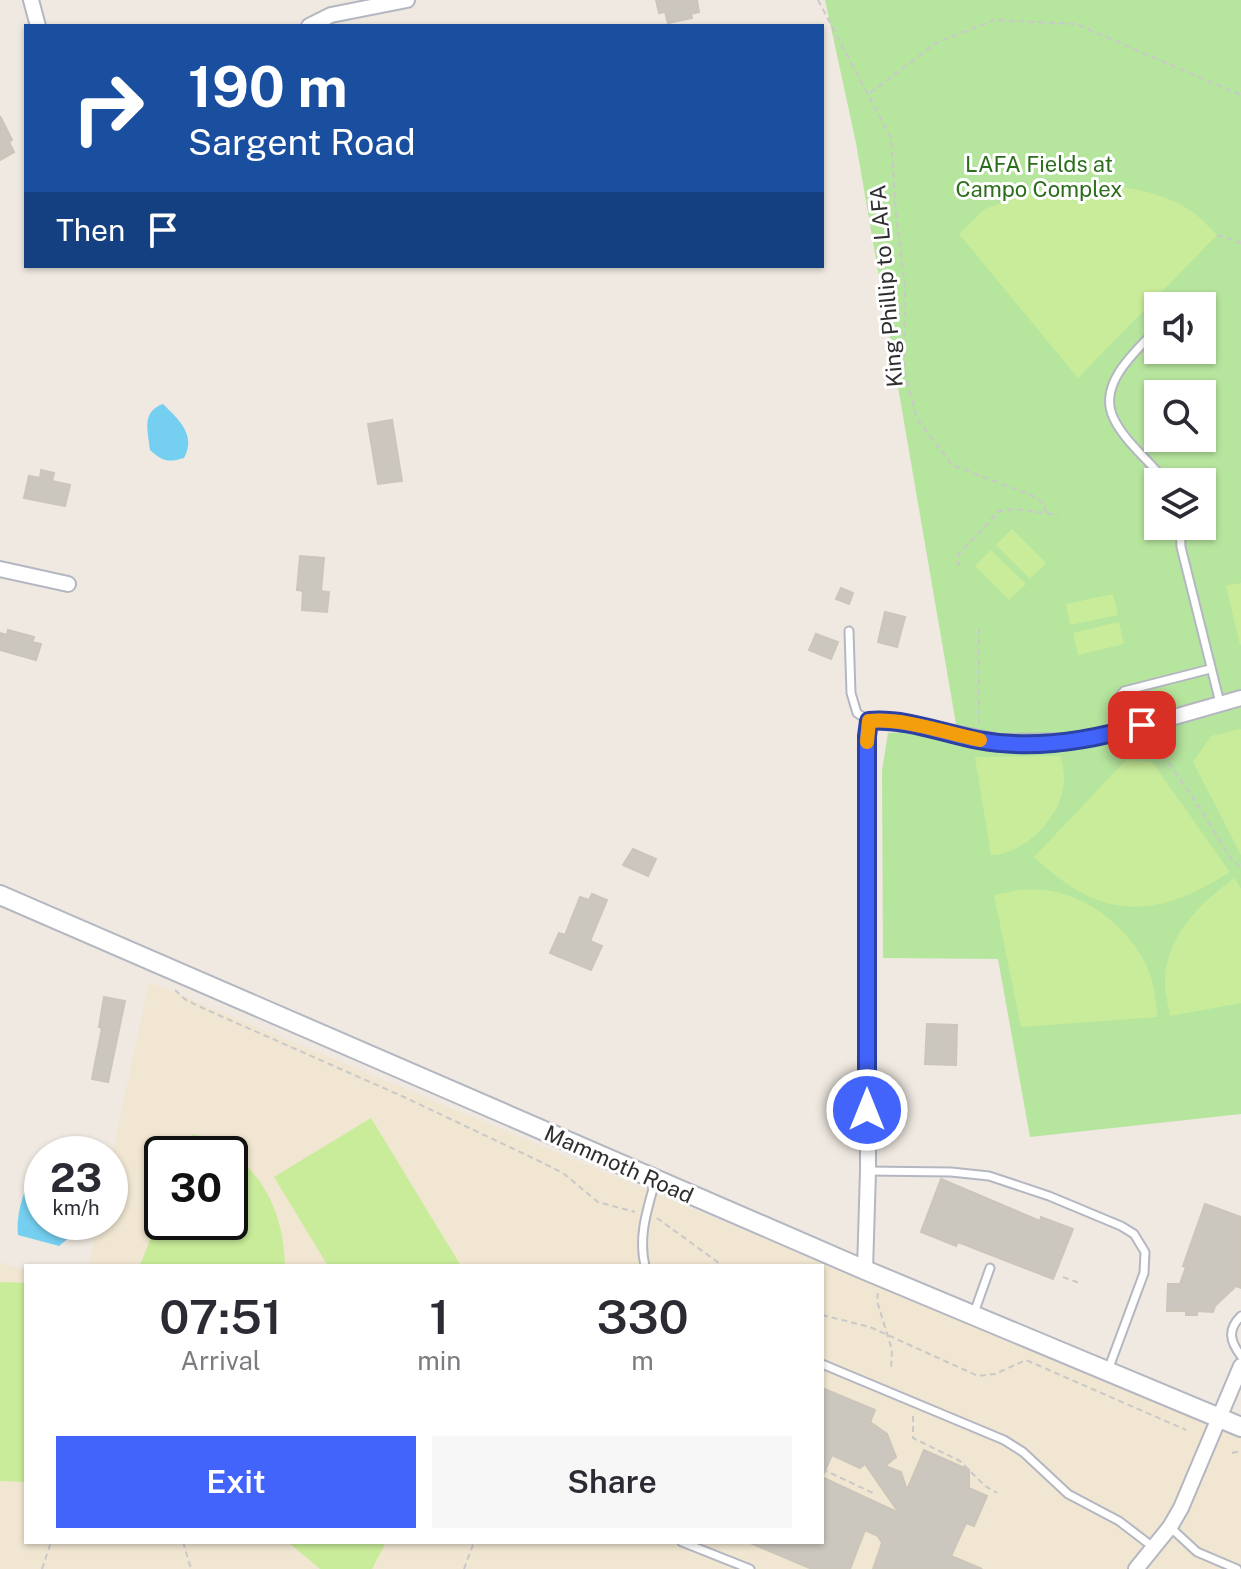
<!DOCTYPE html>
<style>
:root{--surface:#fff;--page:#f7f7f7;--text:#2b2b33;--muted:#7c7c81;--accent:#4264fb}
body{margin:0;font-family:"Public Sans",sans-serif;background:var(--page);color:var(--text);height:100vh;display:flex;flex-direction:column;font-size:30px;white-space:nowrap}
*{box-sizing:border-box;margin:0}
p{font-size:26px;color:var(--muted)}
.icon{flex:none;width:44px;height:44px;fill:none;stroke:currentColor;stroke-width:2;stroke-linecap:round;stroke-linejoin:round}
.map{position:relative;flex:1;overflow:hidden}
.drawer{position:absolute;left:24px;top:1264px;width:800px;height:280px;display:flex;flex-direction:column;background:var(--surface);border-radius:0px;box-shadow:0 2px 6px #0004}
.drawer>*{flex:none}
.top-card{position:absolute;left:24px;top:24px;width:800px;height:244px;border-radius:0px;box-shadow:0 2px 6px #0004;background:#1a4fa0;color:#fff;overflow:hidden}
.fabs{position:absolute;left:1144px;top:292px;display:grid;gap:16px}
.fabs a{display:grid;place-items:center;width:72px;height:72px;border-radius:0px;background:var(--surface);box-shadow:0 2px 6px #0004;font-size:40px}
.speed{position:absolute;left:24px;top:1136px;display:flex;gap:16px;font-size:40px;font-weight:700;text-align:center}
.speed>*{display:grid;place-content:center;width:104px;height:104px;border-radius:50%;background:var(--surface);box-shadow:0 2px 6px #0004;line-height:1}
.speed small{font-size:20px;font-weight:400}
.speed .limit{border:4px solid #111;border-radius:12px;background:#fff;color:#111}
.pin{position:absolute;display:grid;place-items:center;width:68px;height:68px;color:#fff;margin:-34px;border-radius:16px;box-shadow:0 4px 12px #0006}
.me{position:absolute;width:88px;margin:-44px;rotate:0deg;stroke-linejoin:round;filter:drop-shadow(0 0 6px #0008)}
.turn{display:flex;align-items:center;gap:28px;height:168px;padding:0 32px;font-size:36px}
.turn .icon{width:104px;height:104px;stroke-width:2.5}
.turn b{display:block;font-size:56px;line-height:68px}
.then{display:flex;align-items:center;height:76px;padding:0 32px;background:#0003;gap:16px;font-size:30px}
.eta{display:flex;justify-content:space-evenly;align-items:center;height:136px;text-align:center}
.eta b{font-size:48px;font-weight:600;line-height:56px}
.primary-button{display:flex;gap:16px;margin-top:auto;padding:16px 32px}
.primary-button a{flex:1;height:92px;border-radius:0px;background:var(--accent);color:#fff;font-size:32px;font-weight:600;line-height:92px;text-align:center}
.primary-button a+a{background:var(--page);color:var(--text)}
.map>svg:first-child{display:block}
</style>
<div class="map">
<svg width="1241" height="1569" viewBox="0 0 1241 1569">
<rect width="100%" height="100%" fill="#efe9e1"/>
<!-- education -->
<path fill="#f0e6d1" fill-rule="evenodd" d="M 149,982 L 1241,1438 L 1241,1569 L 0,1569 L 0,1262 L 26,1270 L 26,1542 L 822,1542 L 822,1266 L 89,1266 L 98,1222 L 110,1222 L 110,1165 ZM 162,1154 L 230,1154 L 230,1222 L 162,1222 Z"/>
<!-- green -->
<path fill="#b6e59e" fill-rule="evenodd" d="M 825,0 L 1241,0 L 1241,1114 L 1030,1137 L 998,959 L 883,958 L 882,771 L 888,733 L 904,732 L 963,746 L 956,724 L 856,143 ZM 1158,306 L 1202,306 L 1202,350 L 1158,350 ZM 1158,394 L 1202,394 L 1202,438 L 1158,438 ZM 1158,482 L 1202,482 L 1202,526 L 1158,526 Z"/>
<!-- pitch -->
<g fill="#c9ec9a">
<path d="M 1067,183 C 1110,185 1158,187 1194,213 C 1202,219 1210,228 1217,235 L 1078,378 L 959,234 L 985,209 L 1027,194 Z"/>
<polygon points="1012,529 1046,563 1030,579 996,545"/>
<polygon points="991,550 1026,584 1009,600 975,566"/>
<polygon points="1241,583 1241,644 1240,645 1226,586"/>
<polygon points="1113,594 1118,615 1070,625 1066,604"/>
<polygon points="1119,622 1124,644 1078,655 1073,633"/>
<polygon points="1241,729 1241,855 1193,762 1211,736"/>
<path d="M 1061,756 C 1062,765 1065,774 1064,782 C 1061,817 1026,854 991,855 L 975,757 Z"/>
<path d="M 1126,760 L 1152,762 L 1230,872 C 1154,920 1101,921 1034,857 Z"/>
<path d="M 1235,878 L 1241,889 L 1241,1003 L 1170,1016 C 1169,1006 1165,995 1165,985 C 1164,938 1199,903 1235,878 Z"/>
<path d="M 1019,890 C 1027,890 1035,889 1043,890 C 1090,894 1139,935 1152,980 C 1155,992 1156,1005 1158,1017 L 1021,1027 L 994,895 Z"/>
<polygon points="371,1118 461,1266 328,1266 274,1177"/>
<path d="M 193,1134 C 204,1139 216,1143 226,1149 C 267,1176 284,1219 285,1266 L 140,1265 L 162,1210 L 162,1222 L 230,1222 L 230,1154 L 184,1154 Z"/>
<polygon points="0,1282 26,1283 26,1482 0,1481"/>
<polygon points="288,1542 386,1542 372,1569 320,1569"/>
</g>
<!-- water -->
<g fill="#75cff0">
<path d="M 163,404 C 178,419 197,435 184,458 C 168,463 162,461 150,450 C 148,430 141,412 163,404 Z"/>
<path d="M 42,1169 L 42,1222 L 88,1222 L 59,1246 L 18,1235 C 16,1214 24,1180 42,1169 Z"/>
</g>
<!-- building -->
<g fill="#cbc7bf" stroke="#cbc5ba" stroke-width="2">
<polygon points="656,0 697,0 699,12 691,14 692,18 668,23 665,12 659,13"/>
<polygon points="0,116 12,140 9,142 14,152 0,160"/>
<polygon points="392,420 402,481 378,484 368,424"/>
<polygon points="41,470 54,473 52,481 70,485 65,506 24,498 29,476 40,478"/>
<polygon points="300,556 324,558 321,591 329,592 327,612 302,610 303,591 297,590"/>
<polygon points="841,588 853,593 849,604 836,599"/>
<polygon points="885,612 905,617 897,647 878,642"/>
<polygon points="8,630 34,637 32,642 41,644 36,660 0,650 0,633 7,635"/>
<polygon points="816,634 838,642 831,659 809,650"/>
<polygon points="633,849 656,859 648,876 623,865"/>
<polygon points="592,894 607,900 590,941 602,946 591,970 550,953 559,933 565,935 580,897 589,900"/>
<polygon points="104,997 125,1001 108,1082 92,1079 102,1028 99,1027"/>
<polygon points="927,1024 957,1025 956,1065 925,1064"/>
<polygon points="941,1179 1040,1221 1041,1217 1073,1229 1053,1279 958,1242 956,1246 921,1232"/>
<polygon points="1205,1204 1241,1217 1241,1288 1236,1286 1215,1306 1213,1312 1197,1311 1197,1315 1186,1315 1186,1311 1167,1311 1168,1284 1180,1284 1186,1267 1183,1266"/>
<polygon points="822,1388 875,1410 870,1422 887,1434 896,1457 885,1466 901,1472 907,1490 924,1450 969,1470 969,1488 987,1496 974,1526 966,1523 951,1556 982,1569 873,1569 882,1543 878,1536 865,1530 850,1569 812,1569 748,1542 822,1542 822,1477 899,1513 865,1464 860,1468 832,1455 822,1477"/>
</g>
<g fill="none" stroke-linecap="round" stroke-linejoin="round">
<defs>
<g id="lane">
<path d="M 1158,328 C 1137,350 1096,384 1114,419 C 1125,442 1150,461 1166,482"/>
<polyline points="1180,526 1181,547 1220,703"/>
<polyline points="849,631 851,693 857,713 869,721"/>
<path d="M 1118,733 C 1116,718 1112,702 1124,691 L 1210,669"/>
<polyline points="868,1171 951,1172 989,1176 1049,1196 1121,1226 1134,1234 1145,1252 1144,1273 1108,1370"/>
<path d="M 645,1266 C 638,1237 647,1210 655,1182"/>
<polyline points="974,1313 990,1268"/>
<path d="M 1241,1316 C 1227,1330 1230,1341 1241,1356"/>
<polyline points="822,1364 1004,1440 1023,1452 1068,1494 1119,1521 1153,1547"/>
<polyline points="1170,1527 1197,1552 1237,1569"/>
<polyline points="682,1542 750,1569"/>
</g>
<g id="street">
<polyline points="31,0 38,26"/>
<polyline points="309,26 331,15 407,0"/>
<polyline points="0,569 68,584"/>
<polyline points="865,1270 868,1171 867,736 869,721 911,724 999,742 1072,741 1118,733 1241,698"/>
<polyline points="1136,1569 1170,1527 1181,1508 1241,1366"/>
</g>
<polyline id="secondary" points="0,895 865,1270 1241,1427"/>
</defs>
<!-- lane casing -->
<use href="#lane" stroke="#b4b7c1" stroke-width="11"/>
<!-- street casing -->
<use href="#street" stroke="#b4b7c1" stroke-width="18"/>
<!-- secondary casing -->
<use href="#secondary" stroke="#b4b7c1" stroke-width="22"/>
<!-- path -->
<g stroke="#c9c9c9" stroke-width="2" stroke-dasharray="6 4" stroke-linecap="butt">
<polyline points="818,0 891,138 896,215 905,287 904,370 917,419 952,465 1033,496 1042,502 1047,514"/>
<polyline points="870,93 936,43 994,20 1076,24 1241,95"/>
<polyline points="1217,235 1241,243"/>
<polyline points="960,566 957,561 959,554 999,511 1015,509 1058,515"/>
<polyline points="979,629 979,723"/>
<polyline points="1160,738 1156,745 1196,802 1230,857 1241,868"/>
<polyline points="175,990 186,1000 207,1010 404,1097 537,1160 563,1173 598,1202 635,1212"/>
<polyline points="657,1218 723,1266"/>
<polyline points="1063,1277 1082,1284"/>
<polyline points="878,1293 877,1301 892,1350 891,1370"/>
<polyline points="822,1315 870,1327 978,1376 995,1374 1026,1360 1186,1430"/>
<polyline points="913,1416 913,1438 960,1461 985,1486 997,1493"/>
<polyline points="1232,1453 1241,1451"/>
<polyline points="822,1469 873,1493"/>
<polyline points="183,1542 191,1569"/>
<polyline points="42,1569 51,1542"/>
<polyline points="464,1569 474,1542"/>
</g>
<!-- lane -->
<use href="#lane" stroke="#fff" stroke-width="7"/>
<!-- street -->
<use href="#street" stroke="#fff" stroke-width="14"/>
<!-- secondary -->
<use href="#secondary" stroke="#fff" stroke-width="18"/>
</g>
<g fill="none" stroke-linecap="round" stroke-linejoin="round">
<defs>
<path id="route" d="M 867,1110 L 867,736 L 869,721 C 906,718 942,733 978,740 C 1032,750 1090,741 1142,725"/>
</defs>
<!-- route casing -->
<use href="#route" stroke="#2b41a3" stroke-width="20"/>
<!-- route -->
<use href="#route" stroke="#4264fb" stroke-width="14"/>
<!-- slow -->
<path stroke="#f59e0b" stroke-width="14" d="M 867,742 L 869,721 C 906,718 944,733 980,740"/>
</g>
<g text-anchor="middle" stroke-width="6" stroke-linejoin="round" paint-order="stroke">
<!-- park labels -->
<g font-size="22" fill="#2c6e1b" stroke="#fff">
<text x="1039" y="172">LAFA Fields at<tspan x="1039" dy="25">Campo Complex</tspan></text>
</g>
<!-- street labels -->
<g font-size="22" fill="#2e2e2e" stroke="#fff">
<text transform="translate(886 286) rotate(-95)" y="8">King Phillip to LAFA</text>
<text transform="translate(619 1164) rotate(24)" y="8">Mammoth Road</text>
</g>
</g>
</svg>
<div class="fabs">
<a><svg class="icon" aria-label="sound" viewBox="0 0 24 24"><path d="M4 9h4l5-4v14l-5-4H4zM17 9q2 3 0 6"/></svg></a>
<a><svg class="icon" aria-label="search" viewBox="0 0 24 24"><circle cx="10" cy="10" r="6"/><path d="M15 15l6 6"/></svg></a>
<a><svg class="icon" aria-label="layers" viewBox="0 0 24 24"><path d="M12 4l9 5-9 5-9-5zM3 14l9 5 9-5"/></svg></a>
</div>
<div class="speed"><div>23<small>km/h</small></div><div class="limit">30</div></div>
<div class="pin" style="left:1142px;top:725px;background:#d93025"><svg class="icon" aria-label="arrive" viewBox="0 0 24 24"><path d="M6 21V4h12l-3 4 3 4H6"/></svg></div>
<svg class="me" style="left:867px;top:1110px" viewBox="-20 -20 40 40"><circle r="17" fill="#4264fb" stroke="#fff" stroke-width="3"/><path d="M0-11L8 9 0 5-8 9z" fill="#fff"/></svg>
<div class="top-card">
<div class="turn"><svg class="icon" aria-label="right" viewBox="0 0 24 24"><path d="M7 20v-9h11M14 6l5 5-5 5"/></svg><div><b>190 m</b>Sargent Road</div></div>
<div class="then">Then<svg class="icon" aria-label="arrive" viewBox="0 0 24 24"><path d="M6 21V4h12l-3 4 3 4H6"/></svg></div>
</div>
<section class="drawer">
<div class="eta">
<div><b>07:51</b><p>Arrival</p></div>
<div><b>1</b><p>min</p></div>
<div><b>330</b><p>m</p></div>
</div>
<div class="primary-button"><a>Exit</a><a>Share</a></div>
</section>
</div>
